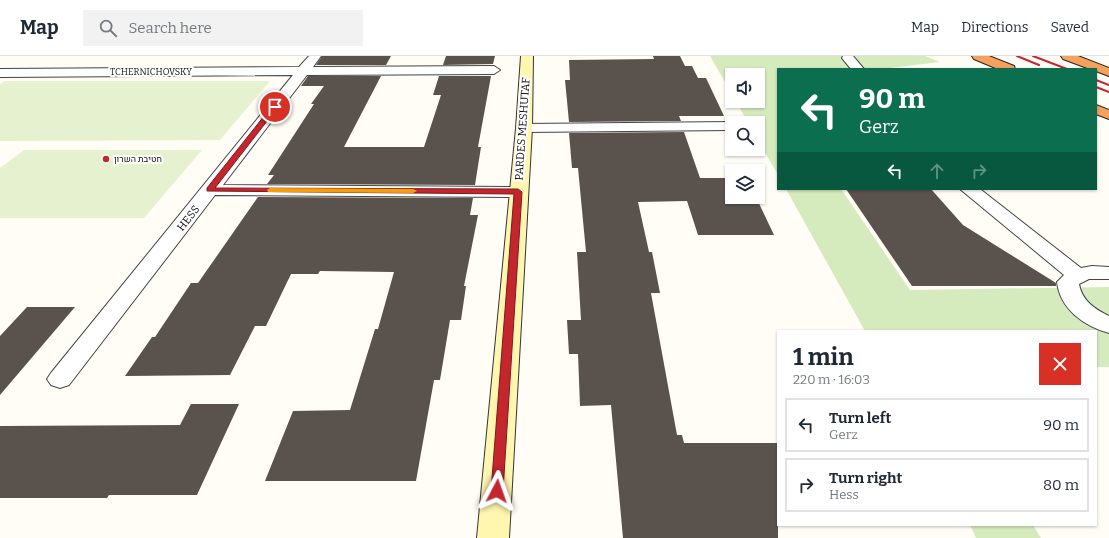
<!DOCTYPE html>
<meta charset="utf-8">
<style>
:root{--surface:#fff;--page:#f2f2f3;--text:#1f2937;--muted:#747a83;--line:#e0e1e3}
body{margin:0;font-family:Bitter,Heebo,serif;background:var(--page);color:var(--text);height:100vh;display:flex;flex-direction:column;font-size:15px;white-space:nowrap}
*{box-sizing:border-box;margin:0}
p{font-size:13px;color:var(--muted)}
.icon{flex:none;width:22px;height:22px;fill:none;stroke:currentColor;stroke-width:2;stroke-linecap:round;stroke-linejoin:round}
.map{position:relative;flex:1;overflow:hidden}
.sheet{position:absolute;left:777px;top:274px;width:320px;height:196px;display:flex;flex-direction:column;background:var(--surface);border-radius:0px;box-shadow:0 1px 3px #0004}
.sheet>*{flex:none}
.top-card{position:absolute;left:777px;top:12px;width:320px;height:122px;border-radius:0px;box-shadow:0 1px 3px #0004;background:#0b6e4f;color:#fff;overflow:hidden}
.tools{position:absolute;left:725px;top:12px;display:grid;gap:8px}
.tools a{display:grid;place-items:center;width:40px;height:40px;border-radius:0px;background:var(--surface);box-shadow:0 1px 3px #0004;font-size:20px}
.pin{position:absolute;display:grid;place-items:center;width:34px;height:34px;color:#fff;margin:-17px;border:2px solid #fff;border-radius:50%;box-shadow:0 1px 4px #0007}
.me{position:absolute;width:44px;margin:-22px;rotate:4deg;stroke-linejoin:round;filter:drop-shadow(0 0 3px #0008)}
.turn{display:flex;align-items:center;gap:14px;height:84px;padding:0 16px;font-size:18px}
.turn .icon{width:52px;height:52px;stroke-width:2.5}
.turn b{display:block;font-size:28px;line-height:34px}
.lanes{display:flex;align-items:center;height:38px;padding:0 16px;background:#0003;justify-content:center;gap:20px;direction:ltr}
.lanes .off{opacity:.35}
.round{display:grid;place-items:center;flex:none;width:42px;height:42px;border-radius:0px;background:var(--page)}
.summary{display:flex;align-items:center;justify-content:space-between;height:68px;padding:0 16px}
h1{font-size:24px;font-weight:700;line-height:30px}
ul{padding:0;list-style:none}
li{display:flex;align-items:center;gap:12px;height:54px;margin:0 8px 6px;padding:0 8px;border:2px solid var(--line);border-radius:0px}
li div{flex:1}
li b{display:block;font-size:15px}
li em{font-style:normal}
header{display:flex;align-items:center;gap:24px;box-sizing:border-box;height:56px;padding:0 20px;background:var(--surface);border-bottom:1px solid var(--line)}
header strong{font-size:19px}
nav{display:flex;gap:22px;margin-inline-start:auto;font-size:14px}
.search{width:280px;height:36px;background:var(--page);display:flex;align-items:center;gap:10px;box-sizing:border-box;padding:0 14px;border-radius:0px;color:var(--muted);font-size:15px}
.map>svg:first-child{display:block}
</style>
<header>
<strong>Map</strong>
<div class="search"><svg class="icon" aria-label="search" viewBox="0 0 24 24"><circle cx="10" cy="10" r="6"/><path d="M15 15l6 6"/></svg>Search here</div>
<nav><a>Map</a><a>Directions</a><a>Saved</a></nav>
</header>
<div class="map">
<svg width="1109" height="482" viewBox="0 0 1109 482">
<rect width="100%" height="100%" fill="#fffdf5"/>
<!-- green -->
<g fill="#d5ebbd">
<polygon points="710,0 925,0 940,6 881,13 778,13 778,119 758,84 758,67 748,67 736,45 758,45 758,19 732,19 732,38"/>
<polygon points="786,133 841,133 910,234 1109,231 1109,311 1096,311 1096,275 865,275"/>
<polygon points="970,469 1033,469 1041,482 976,482"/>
</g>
<!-- pitch -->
<g fill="#e6f2cf">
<polygon points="5,25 270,25 220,84 0,85 0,28"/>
<polygon points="24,94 202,94 144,162 0,162 0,112"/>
</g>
<!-- building -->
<g fill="#5a524d">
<polygon points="322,0 391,0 386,9 316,9"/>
<polygon points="446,0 495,0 493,8 443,9"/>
<polygon points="653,0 680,0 685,10 692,10 698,22 706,22 724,60 679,60 681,65 569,66 565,24 570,24 569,4 654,3"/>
<polygon points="308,20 381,20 344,91 424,91 441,39 433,39 439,20 491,20 478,91 481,91 475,129 267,128 274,119 268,119 314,48 311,48 324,30 301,30"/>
<polygon points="684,76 700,122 732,122 732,141 756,141 774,179 698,179 687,145 638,146 649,196 652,196 660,237 651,237 677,379 682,379 684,387 778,387 778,482 623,482 611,349 580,350 578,298 569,298 567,264 581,264 577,196 586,196 578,112 572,112 569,77"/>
<polygon points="846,133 931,133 963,169 1056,227 1056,230 912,230"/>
<polygon points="258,141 473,142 470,159 478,159 464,230 466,230 461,264 450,264 440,324 434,324 416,425 265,425 293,355 350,354 375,273 378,273 394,216 320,215 318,218 291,218 266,270 255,270 230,319 125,320 152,281 155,281 191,227 198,227"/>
<polygon points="27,251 75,251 0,339 0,280"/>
<polygon points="191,348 239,348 197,439 109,439 107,442 0,442 0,370 180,369"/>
</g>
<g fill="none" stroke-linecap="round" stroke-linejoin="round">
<defs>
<polygon id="lane" points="732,66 735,67 732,67 732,74 524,76 518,72 524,68"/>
<g id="street">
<polygon points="309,0 321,0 313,11 494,10 500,14 494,18 307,19 223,129 518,131 524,132 527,136 524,140 518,141 215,139 69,329 60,332 51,329 47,323 51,317 293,19 0,21 0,13 299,11"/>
<polygon points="843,0 853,0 864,13 851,13 842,2"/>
<path d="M 960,133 L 980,133 L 1081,212 L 1092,210 L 1109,211 L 1109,223 L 1089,223 L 1079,228 C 1082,245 1095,253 1109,260 L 1109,277 C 1084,270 1060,253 1057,226 L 1064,219 Z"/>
</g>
<polygon id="secondary" points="521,0 533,0 532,72 509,482 477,482 516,72"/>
<g id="highway">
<polygon points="972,0 989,0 1014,10 1015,13 998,13 974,3"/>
<polygon points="1061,0 1078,0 1109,12 1109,20 1096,15 1096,13 1090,13 1063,3"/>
<polygon points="1096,49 1109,54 1109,63 1096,58"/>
</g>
</defs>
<!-- lane casing -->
<use href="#lane" stroke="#444" stroke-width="2"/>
<!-- street casing -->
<use href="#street" stroke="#444" stroke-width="2"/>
<!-- secondary casing -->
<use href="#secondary" stroke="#333" stroke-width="2"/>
<!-- highway casing -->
<use href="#highway" stroke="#222" stroke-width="2"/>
<!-- lane -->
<use href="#lane" fill="#fff" fill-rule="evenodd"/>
<!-- street -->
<use href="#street" fill="#fff" fill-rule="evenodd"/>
<!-- secondary -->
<use href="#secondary" fill="#fff6b0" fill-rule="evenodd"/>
<!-- highway -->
<use href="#highway" fill="#f5a25d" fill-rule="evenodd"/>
<!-- rail -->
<g stroke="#c4262e" stroke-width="2">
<polyline points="1017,0 1039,9"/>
<polyline points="1033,0 1067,13"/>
<polyline points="1096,24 1109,29"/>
<polyline points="1096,31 1109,36"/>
</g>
</g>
<!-- route -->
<polygon fill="#c4262e" stroke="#7f191e" points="272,50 278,51 215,132 518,133 522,136 503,435 501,439 497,440 493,439 491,435 514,138 207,135 207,132"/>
<!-- slow -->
<polygon fill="#f59e0b" points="270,132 413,133 417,135 413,137 268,136 267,134"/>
<!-- markers -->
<circle fill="#c4262e" stroke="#fff" stroke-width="1.5" cx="106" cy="103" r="4"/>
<g text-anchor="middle" stroke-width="4" stroke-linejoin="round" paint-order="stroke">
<!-- far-street labels -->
<g font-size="9" fill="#111" stroke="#fff">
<text x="151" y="19">TCHERNICHOVSKY</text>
</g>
<!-- far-poi labels -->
<g font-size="9" fill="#111" stroke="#fff" text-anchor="start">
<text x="114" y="106">חטיבת השרון</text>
</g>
<!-- street labels -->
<g font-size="11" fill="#111" stroke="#fff">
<text transform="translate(522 73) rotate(-86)" y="4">PARDES MESHUTAF</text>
<text transform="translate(188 162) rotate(-52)" y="4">HESS</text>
</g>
</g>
</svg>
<div class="tools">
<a><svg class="icon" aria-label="sound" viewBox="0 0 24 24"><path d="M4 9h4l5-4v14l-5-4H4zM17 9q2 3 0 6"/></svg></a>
<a><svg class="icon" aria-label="search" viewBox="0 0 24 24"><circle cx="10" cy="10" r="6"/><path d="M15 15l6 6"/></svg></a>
<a><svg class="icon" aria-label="layers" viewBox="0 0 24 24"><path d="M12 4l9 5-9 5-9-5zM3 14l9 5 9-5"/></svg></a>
</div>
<div class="pin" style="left:275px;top:51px;background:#d93025"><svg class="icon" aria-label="arrive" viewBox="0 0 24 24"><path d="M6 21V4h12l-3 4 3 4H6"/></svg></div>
<svg class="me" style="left:497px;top:435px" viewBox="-20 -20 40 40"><path d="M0-17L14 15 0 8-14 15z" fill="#c4262e" stroke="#fff" stroke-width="4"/></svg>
<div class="top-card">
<div class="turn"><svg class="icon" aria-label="left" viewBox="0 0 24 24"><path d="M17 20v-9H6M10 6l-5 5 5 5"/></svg><div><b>90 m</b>Gerz</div></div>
<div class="lanes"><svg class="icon" aria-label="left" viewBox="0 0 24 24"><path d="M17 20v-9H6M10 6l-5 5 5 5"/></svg><svg class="icon off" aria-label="ahead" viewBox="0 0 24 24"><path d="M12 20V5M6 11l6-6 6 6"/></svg><svg class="icon off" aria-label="right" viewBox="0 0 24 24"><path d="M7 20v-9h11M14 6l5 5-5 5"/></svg></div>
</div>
<section class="sheet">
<div class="summary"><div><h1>1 min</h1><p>220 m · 16:03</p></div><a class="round" style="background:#d93025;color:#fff"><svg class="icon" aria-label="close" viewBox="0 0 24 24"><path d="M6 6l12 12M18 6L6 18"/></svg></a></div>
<ul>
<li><svg class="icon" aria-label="left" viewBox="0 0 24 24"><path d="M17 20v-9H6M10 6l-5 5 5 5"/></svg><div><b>Turn left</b><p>Gerz</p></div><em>90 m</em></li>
<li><svg class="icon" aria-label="right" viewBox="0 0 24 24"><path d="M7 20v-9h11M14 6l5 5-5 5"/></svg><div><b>Turn right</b><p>Hess</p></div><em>80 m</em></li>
</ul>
</section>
</div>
